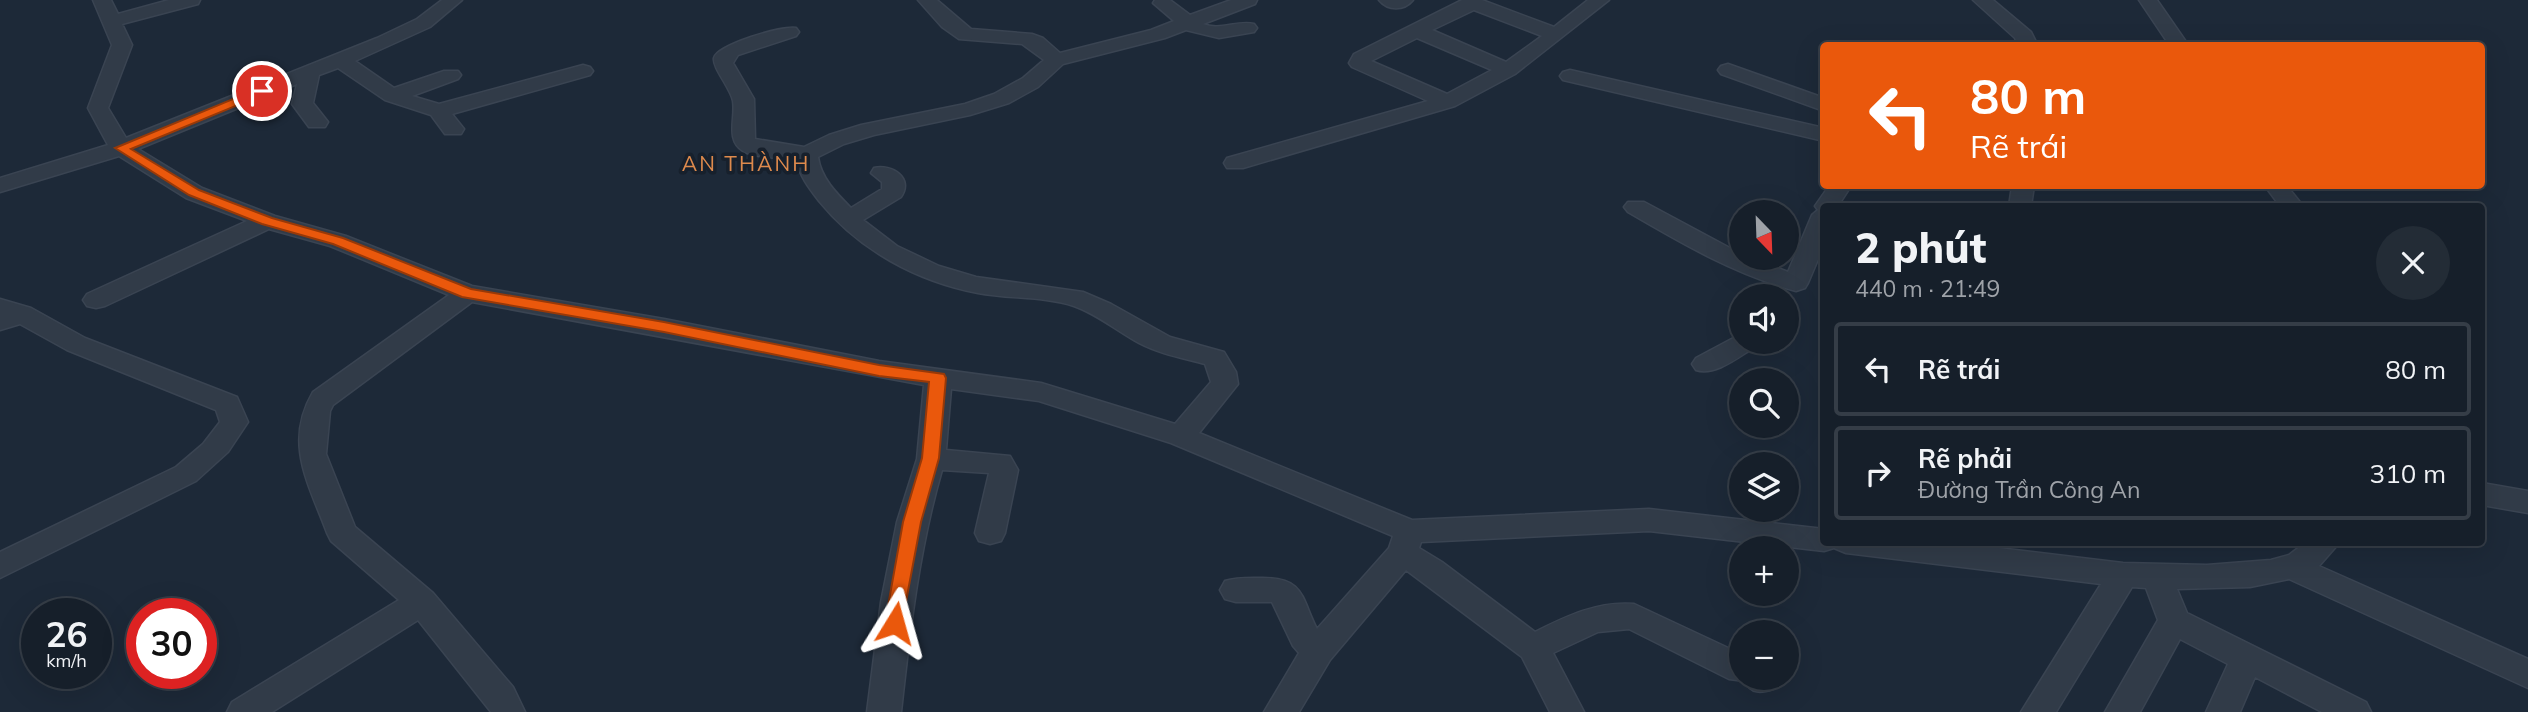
<!DOCTYPE html>
<html lang="vi">
<meta charset="utf-8">
<style>
:root{--surface:#161f2a;--page:#232c36;--text:#f1f3f6;--muted:#9ea2a8;--line:#353d47}
body{margin:0;font-family:Mulish,sans-serif;background:var(--page);color:var(--text);height:100vh;display:flex;flex-direction:column;font-size:26px;white-space:nowrap}
*{box-sizing:border-box;margin:0}
p{font-size:23px;color:var(--muted)}
.icon{flex:none;width:38px;height:38px;fill:none;stroke:currentColor;stroke-width:2;stroke-linecap:round;stroke-linejoin:round}
.map{position:relative;flex:1;overflow:hidden}
.sheet{position:absolute;left:1820px;top:203px;width:665px;height:343px;display:flex;flex-direction:column;background:var(--surface);border-radius:7px;box-shadow:0 7px 28px #0002,0 0 0 2px var(--line)}
.sheet>*{flex:none}
.top-card{position:absolute;left:1820px;top:42px;width:665px;height:147px;border-radius:7px;box-shadow:0 7px 28px #0002,0 0 0 2px var(--line);background:#ea580c;color:#fff;overflow:hidden}
.needle{width:46px;rotate:157deg}
.controls{position:absolute;left:1729px;top:200px;display:grid;gap:14px}
.controls a{display:grid;place-items:center;width:70px;height:70px;border-radius:50%;background:var(--surface);box-shadow:0 7px 28px #0002,0 0 0 2px var(--line);font-size:35px}
.speed{position:absolute;left:21px;top:598px;display:flex;gap:14px;font-size:35px;font-weight:700;text-align:center}
.speed>*{display:grid;place-content:center;width:91px;height:91px;border-radius:50%;background:var(--surface);box-shadow:0 7px 28px #0002,0 0 0 2px var(--line);line-height:1}
.speed small{font-size:18px;font-weight:400}
.speed .limit{border:10px solid #d22;background:#fff;color:#111}
.pin{position:absolute;display:grid;place-items:center;width:60px;height:60px;color:#fff;margin:-30px;border:4px solid #fff;border-radius:50%;box-shadow:0 2px 7px #0007}
.me{position:absolute;width:77px;margin:-38px;rotate:8deg;stroke-linejoin:round;filter:drop-shadow(0 0 5px #0008)}
.turn{display:flex;align-items:center;gap:24px;height:147px;padding:0 35px;font-size:32px}
.turn .icon{width:91px;height:91px;stroke-width:2.5}
.turn b{display:block;font-size:49px;line-height:60px}
.round{display:grid;place-items:center;flex:none;width:74px;height:74px;border-radius:37px;background:var(--page)}
.head{display:flex;align-items:center;justify-content:space-between;height:119px;padding:0 35px}
h1{font-size:42px;font-weight:800;line-height:52px}
ul{padding:0;list-style:none}
li{display:flex;align-items:center;gap:21px;height:94px;margin:0 14px 10px;padding:0 21px;border:4px solid var(--line);border-radius:7px}
li div{flex:1}
li b{display:block;font-size:26px}
li em{font-style:normal}
.map>svg:first-child{display:block}
</style>
<div class="map">
<svg width="2528" height="712" viewBox="0 0 2528 712">
<rect width="100%" height="100%" fill="#1d2938"/>
<g fill="none" stroke-linecap="round" stroke-linejoin="round">
<defs>
<g id="minor">
<path d="M 93,0 L 111,0 L 118,14 L 169,0 L 200,0 L 198,4 L 122,24 L 132,45 L 108,108 L 126,138 L 377,38 L 417,19 L 442,0 L 462,0 L 430,27 L 355,61 L 394,88 L 444,71 L 458,71 L 461,75 L 458,79 L 412,96 L 439,104 L 583,65 L 590,67 L 593,71 L 590,75 L 452,114 L 464,129 L 461,134 L 445,134 L 431,115 L 385,100 L 338,68 L 319,75 L 313,103 L 328,122 L 325,127 L 309,127 L 292,104 L 297,84 L 138,149 L 202,188 L 275,216 L 346,236 L 472,286 L 664,319 L 879,361 L 1041,383 L 1175,424 L 1211,382 L 1205,364 C 1183,358 1160,354 1139,343 C 1117,331 1097,314 1074,306 C 1044,296 1009,299 978,293 C 916,281 859,250 819,201 C 809,188 799,175 796,159 C 783,158 753,158 743,151 C 725,140 736,118 733,101 C 731,89 712,67 714,58 C 717,45 783,25 796,28 L 799,32 L 796,36 L 738,55 L 733,63 L 754,99 L 755,139 L 804,147 L 829,135 L 861,125 L 965,104 L 994,94 L 1023,78 L 1044,60 L 1022,44 L 959,39 L 942,27 L 918,0 L 937,0 L 971,29 L 1032,34 L 1043,38 L 1060,53 L 1151,30 L 1174,21 L 1153,3 L 1155,0 L 1170,0 L 1190,15 L 1231,0 L 1257,0 L 1255,4 L 1203,24 C 1220,31 1237,20 1254,24 L 1257,28 L 1254,32 L 1219,38 L 1186,30 L 1165,38 L 1063,64 L 1038,87 L 1009,103 L 970,115 L 874,135 L 844,144 L 818,157 C 821,178 836,193 851,208 L 882,189 L 882,182 L 871,173 L 874,168 C 892,164 914,178 901,197 L 863,220 L 897,246 L 939,266 L 976,277 L 1083,292 L 1111,304 L 1170,337 L 1224,352 L 1236,372 L 1238,384 L 1199,433 L 1412,520 L 1649,509 L 1824,529 L 1824,542 L 1948,542 L 2123,563 L 2207,565 L 2271,560 L 2289,555 L 2306,542 L 2340,542 L 2319,566 L 2528,659 L 2528,688 L 2289,579 L 2250,587 L 2177,589 L 2187,613 L 2366,702 L 2371,712 L 2322,712 L 2255,677 L 2240,712 L 2206,712 L 2228,664 L 2180,639 L 2140,712 L 2105,712 L 2158,620 L 2146,588 L 2132,587 L 2056,712 L 2021,712 L 2101,584 L 1846,553 L 1834,548 L 1824,551 L 1649,531 L 1421,542 L 1419,548 L 1442,562 L 1535,632 C 1567,616 1598,601 1634,604 L 1741,654 L 1741,677 L 1777,677 L 1773,689 C 1761,693 1751,694 1745,681 L 1729,679 L 1629,629 L 1598,632 L 1553,653 L 1584,712 L 1550,712 L 1522,657 L 1406,570 L 1330,660 L 1299,712 L 1264,712 L 1299,653 L 1293,646 L 1272,602 L 1236,602 L 1225,599 L 1220,590 L 1225,581 C 1238,577 1250,578 1263,578 C 1305,578 1301,598 1317,629 L 1389,548 L 1393,536 L 1171,443 L 1039,401 L 951,389 L 946,450 L 1010,456 L 1018,470 L 1005,533 L 1001,541 L 990,544 L 979,541 L 975,533 L 989,473 L 942,470 C 919,549 910,630 901,712 L 867,712 L 881,602 L 897,522 L 917,459 L 924,385 L 472,302 L 333,405 L 330,411 L 326,454 L 355,527 L 433,593 L 513,687 L 525,712 L 491,712 L 418,620 L 272,712 L 227,712 L 232,702 L 399,600 L 331,541 L 327,533 C 309,484 283,443 313,392 L 449,295 L 330,246 L 269,229 L 105,306 L 96,308 L 87,306 L 83,300 L 87,294 L 247,221 L 186,198 L 119,156 L 0,192 L 0,178 L 108,145 L 88,108 L 112,45 Z"/>
<path d="M 1379,0 L 1413,0 C 1404,11 1388,11 1379,0 Z"/>
<path d="M 1462,0 L 1482,0 L 1554,27 L 1588,0 L 1609,0 L 1515,74 L 1455,106 L 1243,168 L 1227,168 L 1224,163 L 1227,158 L 1428,101 L 1352,67 L 1349,63 L 1354,54 ZM 1474,10 L 1542,36 L 1506,62 L 1432,30 ZM 1417,38 L 1492,70 L 1447,94 L 1371,61 Z"/>
<polygon points="1973,0 1993,0 2031,32 2038,46 2018,46 2015,38"/>
<polygon points="2139,0 2157,0 2189,46 2170,46"/>
<polygon points="1728,64 1824,98 1824,111 1721,74 1718,70 1721,66"/>
<polygon points="1570,70 1824,128 1824,141 1563,80 1560,76 1563,72"/>
<path d="M 1829,186 L 1851,186 L 1838,206 L 1824,206 L 1824,245 L 1808,283 L 1805,288 L 1796,291 C 1736,275 1681,243 1628,212 L 1624,207 L 1628,202 L 1644,202 L 1741,254 L 1741,257 L 1750,257 L 1788,272 L 1812,215 L 1818,210 L 1815,206 Z"/>
<polygon points="2012,186 2034,186 2031,206 2009,206"/>
<polygon points="2265,186 2287,186 2303,206 2280,206"/>
<polygon points="0,299 31,308 85,338 237,397 248,422 228,452 196,481 0,578 0,552 176,467 203,444 220,422 216,410 67,350 20,324 0,330"/>
<path d="M 1741,334 L 1741,341 L 1759,341 L 1755,347 C 1738,357 1716,376 1696,370 L 1692,364 L 1696,358 Z"/>
<polygon points="2482,483 2528,491 2528,513 2482,505"/>
</g>
</defs>
<!-- minor casing -->
<use href="#minor" stroke="#3a4452" stroke-width="3"/>
<!-- minor -->
<use href="#minor" fill="#313b48" fill-rule="evenodd"/>
</g>
<!-- route -->
<polygon fill="#ea580c" stroke="#983908" stroke-width="2" points="262,87 267,88 267,93 131,149 199,190 272,218 343,238 471,289 664,322 879,365 944,374 946,378 939,458 921,522 901,628 895,631 888,628 885,623 903,522 922,458 929,382 879,376 664,332 462,297 333,244 262,224 189,195 115,148"/>
<g text-anchor="middle" stroke-width="7" stroke-linejoin="round" paint-order="stroke">
<!-- neighbourhood labels -->
<g font-size="21" letter-spacing="2" fill="#de8a4d" stroke="#17202c">
<text x="746" y="171">AN THÀNH</text>
</g>
</g>
</svg>
<div class="controls">
<a><svg class="needle" viewBox="-14 -14 28 28"><path d="M0-13l5 13h-10z" fill="#e53935"/><path d="M0 13l5-13h-10z" fill="#9ea2a8"/></svg></a>
<a><svg class="icon" aria-label="sound" viewBox="0 0 24 24"><path d="M4 9h4l5-4v14l-5-4H4zM17 9q2 3 0 6"/></svg></a>
<a><svg class="icon" aria-label="search" viewBox="0 0 24 24"><circle cx="10" cy="10" r="6"/><path d="M15 15l6 6"/></svg></a>
<a><svg class="icon" aria-label="layers" viewBox="0 0 24 24"><path d="M12 4l9 5-9 5-9-5zM3 14l9 5 9-5"/></svg></a>
<a>+</a>
<a>−</a>
</div>
<div class="speed"><div>26<small>km/h</small></div><div class="limit">30</div></div>
<div class="pin" style="left:262px;top:91px;background:#d93025"><svg class="icon" aria-label="arrive" viewBox="0 0 24 24"><path d="M6 21V4h12l-3 4 3 4H6"/></svg></div>
<svg class="me" style="left:895px;top:623px" viewBox="-20 -20 40 40"><path d="M0-17L14 15 0 8-14 15z" fill="#ea580c" stroke="#fff" stroke-width="4"/></svg>
<div class="top-card">
<div class="turn"><svg class="icon" aria-label="left" viewBox="0 0 24 24"><path d="M17 20v-9H6M10 6l-5 5 5 5"/></svg><div><b>80 m</b>Rẽ trái</div></div>
</div>
<section class="sheet">
<div class="head"><div><h1>2 phút</h1><p>440 m · 21:49</p></div><a class="round"><svg class="icon" aria-label="close" viewBox="0 0 24 24"><path d="M6 6l12 12M18 6L6 18"/></svg></a></div>
<ul>
<li><svg class="icon" aria-label="left" viewBox="0 0 24 24"><path d="M17 20v-9H6M10 6l-5 5 5 5"/></svg><div><b>Rẽ trái</b></div><em>80 m</em></li>
<li><svg class="icon" aria-label="right" viewBox="0 0 24 24"><path d="M7 20v-9h11M14 6l5 5-5 5"/></svg><div><b>Rẽ phải</b><p>Đường Trần Công An</p></div><em>310 m</em></li>
</ul>
</section>
</div>
